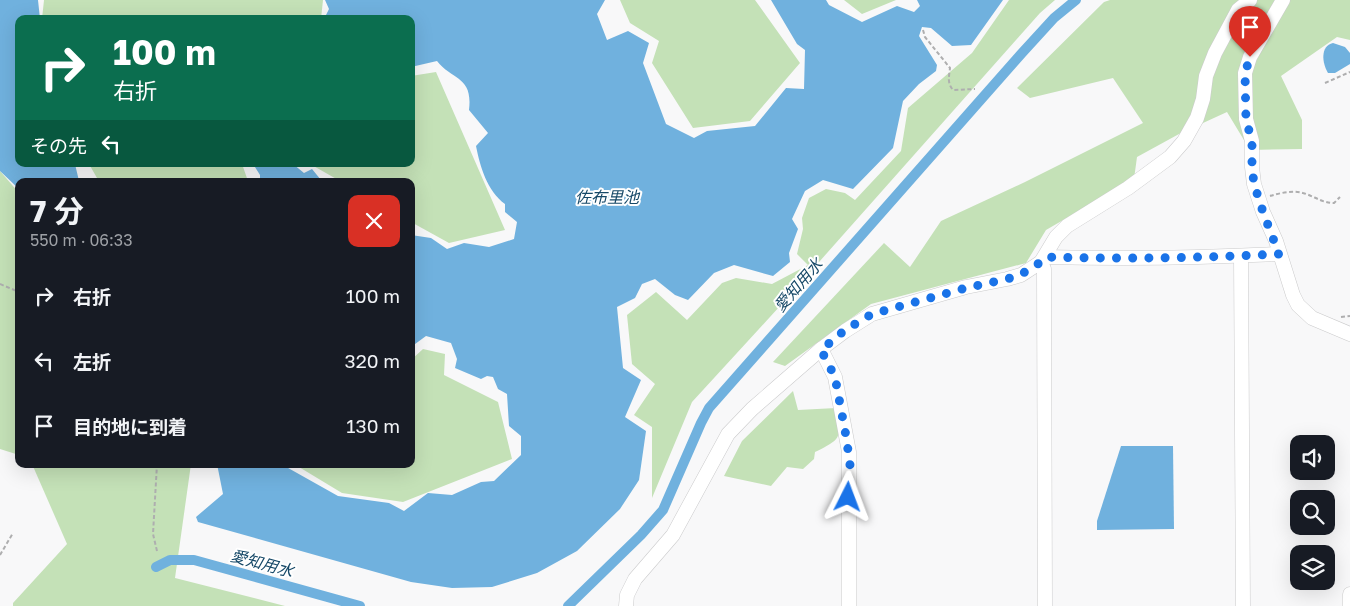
<!DOCTYPE html>
<html lang="ja">
<meta charset="utf-8">
<style>
:root{--surface:#171b24;--page:#242831;--text:#f1f3f6;--muted:#9ea1a6}
body{margin:0;font-family:"Golos Text","Noto Sans JP",sans-serif;background:var(--page);color:var(--text);height:100vh;display:flex;flex-direction:column;font-size:19px;white-space:nowrap}
*{box-sizing:border-box;margin:0}
p{font-size:16px;color:var(--muted)}
.icon{flex:none;width:28px;height:28px;fill:none;stroke:currentColor;stroke-width:2;stroke-linecap:round;stroke-linejoin:round}
.map{position:relative;flex:1;overflow:hidden}
.sheet{position:absolute;left:15px;top:178px;width:400px;height:290px;display:flex;flex-direction:column;background:var(--surface);border-radius:10px;box-shadow:0 5px 20px #0002}
.sheet>*{flex:none}
.top-card{position:absolute;left:15px;top:15px;width:400px;height:152px;border-radius:10px;box-shadow:0 5px 20px #0002;background:#0b6e4f;color:#fff;overflow:hidden}
.controls{position:absolute;left:1290px;top:435px;display:grid;gap:10px}
.controls a{display:grid;place-items:center;width:45px;height:45px;border-radius:10px;background:var(--surface);box-shadow:0 5px 20px #0002;font-size:25px}
.pin{position:absolute;display:grid;place-items:center;width:42px;height:42px;color:#fff;margin:-51px -21px;border-radius:50% 50% 50% 0;rotate:-45deg;box-shadow:0 0 5px #0007}
.pin .icon{rotate:45deg}
.me{position:absolute;width:55px;margin:-28px;rotate:3deg;stroke-linejoin:round;filter:drop-shadow(0 0 4px #0008)}
.turn{display:flex;align-items:center;gap:18px;height:105px;padding:0 15px;font-size:22px}
.turn .icon{width:65px;height:65px;stroke-width:2.5}
.turn b{display:block;font-size:35px;line-height:42px}
.then{display:flex;align-items:center;height:48px;padding:0 15px;background:#0003;gap:10px;font-size:19px}
.round{display:grid;place-items:center;flex:none;width:52px;height:52px;border-radius:10px;background:var(--page)}
.headline{display:flex;align-items:center;justify-content:space-between;height:85px;padding:0 15px}
h1{font-size:30px;font-weight:700;line-height:38px}
ul{padding:0;list-style:none}
li{display:flex;align-items:center;gap:15px;height:65px;padding:0 15px}
li div{flex:1}
li b{display:block;font-size:19px}
li em{font-style:normal}
.map>svg:first-child{display:block}
</style>
<div class="map">
<svg width="1350" height="606" viewBox="0 0 1350 606">
<rect width="100%" height="100%" fill="#f8f8f9"/>
<!-- green -->
<g fill="#c4e1b7">
<polygon points="44,0 323,0 321,19 42,19"/>
<polygon points="620,0 755,0 800,63 750,121 693,128 652,63 659,41 630,23"/>
<polygon points="844,0 896,0 862,14"/>
<polygon points="1009,0 1055,0 1040,13 780,306 692,402 652,498 652,427 634,415 655,384 632,364 627,315 656,292 687,320 722,283 736,278 772,284 808,265 797,254 803,229 802,218 809,198 826,189 845,193 855,200 901,151 908,108 972,53"/>
<polygon points="1110,0 1350,0 1350,40 1337,37 1281,76 1302,120 1302,149 1250,150 1227,112 1179,134 1137,157 1134,179 1046,230 1026,263 871,304 785,366 773,362 884,243 910,267 941,221 1025,182 1143,123 1113,78 1030,98 1017,88 1104,2"/>
<polygon points="436,72 505,230 449,243 411,222 411,181 340,181 310,164 411,164 411,76"/>
<polygon points="89,164 242,164 248,181 97,181 97,178"/>
<polygon points="0,171 19,193 19,455 0,449"/>
<polygon points="423,349 445,354 444,375 498,402 512,459 403,502 342,493 294,464 411,464 411,360"/>
<path d="M 793,391 L 798,410 L 836,408 C 841,438 843,438 815,452 L 814,459 L 803,469 L 787,467 L 771,486 L 724,476 L 742,441 Z"/>
<polygon points="32,464 191,464 175,578 285,606 13,606 13,603 67,544"/>
</g>
<!-- water -->
<g fill="#70b1de">
<polygon points="0,0 38,0 40,19 19,19 19,164 75,164 79,181 19,181 19,189 0,171"/>
<path d="M 325,0 L 605,0 L 597,14 L 607,40 L 628,31 L 649,43 L 643,63 L 666,124 L 694,138 L 707,131 L 755,126 L 786,88 L 804,89 L 805,50 L 797,44 L 771,0 L 826,0 L 829,5 L 862,22 L 897,6 L 914,12 L 920,6 L 917,0 L 1003,0 L 971,45 L 952,46 L 931,28 L 922,27 L 919,36 L 937,65 L 936,71 L 919,84 L 903,101 L 893,148 L 853,189 L 823,180 L 805,191 L 792,219 L 798,229 L 789,253 L 790,262 L 773,276 L 734,265 L 714,273 L 688,300 L 675,295 L 655,279 L 642,284 L 635,298 L 617,307 L 623,368 L 641,380 L 625,417 L 646,431 L 639,480 L 620,509 L 577,551 L 537,573 L 492,587 L 452,588 L 411,582 L 198,522 L 196,517 L 223,494 L 217,464 L 281,464 L 338,496 L 389,503 L 404,511 L 428,493 L 452,495 L 481,482 L 494,481 L 521,455 L 521,436 L 509,426 L 507,394 L 498,389 L 493,377 L 487,376 L 481,379 L 455,368 L 457,359 L 451,343 L 426,336 L 411,347 L 411,235 L 431,238 L 447,249 L 464,243 L 489,247 L 514,239 L 517,222 L 505,212 L 505,204 C 487,191 480,166 476,146 L 488,133 L 469,110 C 473,76 453,81 437,61 L 411,67 L 411,19 L 328,19 L 326,15 L 329,9 Z"/>
<path d="M 1333,43 L 1345,47 L 1350,53 L 1350,64 L 1335,73 L 1328,73 C 1322,63 1320,46 1333,43 Z"/>
<polygon points="253,164 293,164 304,173 312,169 321,180 326,179 327,181 260,181 260,175"/>
<polygon points="1121,446 1173,446 1174,529 1097,530 1097,521"/>
</g>
<g fill="none" stroke-linecap="round" stroke-linejoin="round">
<!-- canal -->
<g stroke="#70b1de" stroke-width="10">
<polyline points="156,567 170,560 194,560 360,606"/>
<polyline points="568,606 641,535 663,510 701,423 709,408 1022,53 1054,18 1076,0"/>
</g>
<defs>
<g id="minor">
<polyline points="1283,0 1250,57 1245,73 1246,119 1252,141 1252,167 1254,184 1263,212 1276,241 1293,295 1298,305 1312,318 1350,334"/>
<polyline points="1241,256 1243,606"/>
<path d="M 1045,257 C 1123,259 1202,258 1279,254"/>
<polyline points="1041,262 1044,269 1045,606"/>
<polyline points="821,349 835,377 849,452 849,606"/>
<polyline points="626,606 627,595 635,579 673,535 728,434 752,409 821,349 845,331 872,314 966,287 1007,279 1021,275 1041,262 1056,237 1067,226 1128,188 1170,157 1184,141 1197,118 1203,99 1206,76 1215,53 1238,10 1250,0"/>
<polyline points="1350,606 1350,594"/>
</g>
</defs>
<!-- minor casing -->
<use href="#minor" stroke="#cbcbcc" stroke-width="15"/>
<!-- path -->
<g stroke="#aeaeaf" stroke-width="2" stroke-dasharray="4 2.5" stroke-linecap="butt">
<path d="M 923,30 L 925,37 L 950,68 C 949,77 947,83 953,90 L 975,89"/>
<polyline points="1325,83 1350,72"/>
<path d="M 1270,196 C 1280,193 1293,190 1303,193 C 1314,196 1322,203 1334,203 L 1340,197"/>
<polyline points="0,284 19,292"/>
<polyline points="1341,317 1350,316"/>
<polyline points="157,551 153,534 157,464"/>
<polyline points="0,555 13,533"/>
</g>
<!-- minor -->
<use href="#minor" stroke="#fff" stroke-width="14"/>
</g>
<g fill="none" stroke-linecap="round" stroke-linejoin="round">
<!-- route -->
<path stroke="#1a73e8" stroke-width="9" stroke-dasharray="0 16.2" d="M 848,497 L 850,464 L 846,436 L 835,377 L 821,350 L 845,330 L 872,314 L 966,288 L 1007,279 L 1020,275 L 1041,262 L 1046,257 C 1123,259 1202,258 1279,254 L 1263,212 L 1254,184 L 1252,167 L 1252,141 L 1246,120 L 1245,73 L 1250,57"/>
</g>
<g text-anchor="middle" stroke-width="4" stroke-linejoin="round" paint-order="stroke">
<!-- water labels -->
<g font-size="16" font-style="italic" fill="#164867" stroke="#fff">
<text x="607" y="203">佐布里池</text>
<text transform="translate(798 285) rotate(-49)" y="6">愛知用水</text>
<text transform="translate(262 563) rotate(15)" y="6">愛知用水</text>
</g>
</g>
</svg>
<div class="controls">
<a><svg class="icon" aria-label="sound" viewBox="0 0 24 24"><path d="M4 9h4l5-4v14l-5-4H4zM17 9q2 3 0 6"/></svg></a>
<a><svg class="icon" aria-label="search" viewBox="0 0 24 24"><circle cx="10" cy="10" r="6"/><path d="M15 15l6 6"/></svg></a>
<a><svg class="icon" aria-label="layers" viewBox="0 0 24 24"><path d="M12 4l9 5-9 5-9-5zM3 14l9 5 9-5"/></svg></a>
</div>
<div class="pin" style="left:1250px;top:57px;background:#d93025"><svg class="icon" aria-label="arrive" viewBox="0 0 24 24"><path d="M6 21V4h12l-3 4 3 4H6"/></svg></div>
<svg class="me" style="left:848px;top:497px" viewBox="-20 -20 40 40"><path d="M0-17L14 15 0 8-14 15z" fill="#1a73e8" stroke="#fff" stroke-width="4"/></svg>
<div class="top-card">
<div class="turn"><svg class="icon" aria-label="right" viewBox="0 0 24 24"><path d="M7 20v-9h11M14 6l5 5-5 5"/></svg><div><b>100 m</b>右折</div></div>
<div class="then">その先<svg class="icon" aria-label="left" viewBox="0 0 24 24"><path d="M17 20v-9H6M10 6l-5 5 5 5"/></svg></div>
</div>
<section class="sheet">
<div class="headline"><div><h1>7 分</h1><p>550 m · 06:33</p></div><a class="round" style="background:#d93025;color:#fff"><svg class="icon" aria-label="close" viewBox="0 0 24 24"><path d="M6 6l12 12M18 6L6 18"/></svg></a></div>
<ul>
<li><svg class="icon" aria-label="right" viewBox="0 0 24 24"><path d="M7 20v-9h11M14 6l5 5-5 5"/></svg><div><b>右折</b></div><em>100 m</em></li>
<li><svg class="icon" aria-label="left" viewBox="0 0 24 24"><path d="M17 20v-9H6M10 6l-5 5 5 5"/></svg><div><b>左折</b></div><em>320 m</em></li>
<li><svg class="icon" aria-label="arrive" viewBox="0 0 24 24"><path d="M6 21V4h12l-3 4 3 4H6"/></svg><div><b>目的地に到着</b></div><em>130 m</em></li>
</ul>
</section>
</div>
